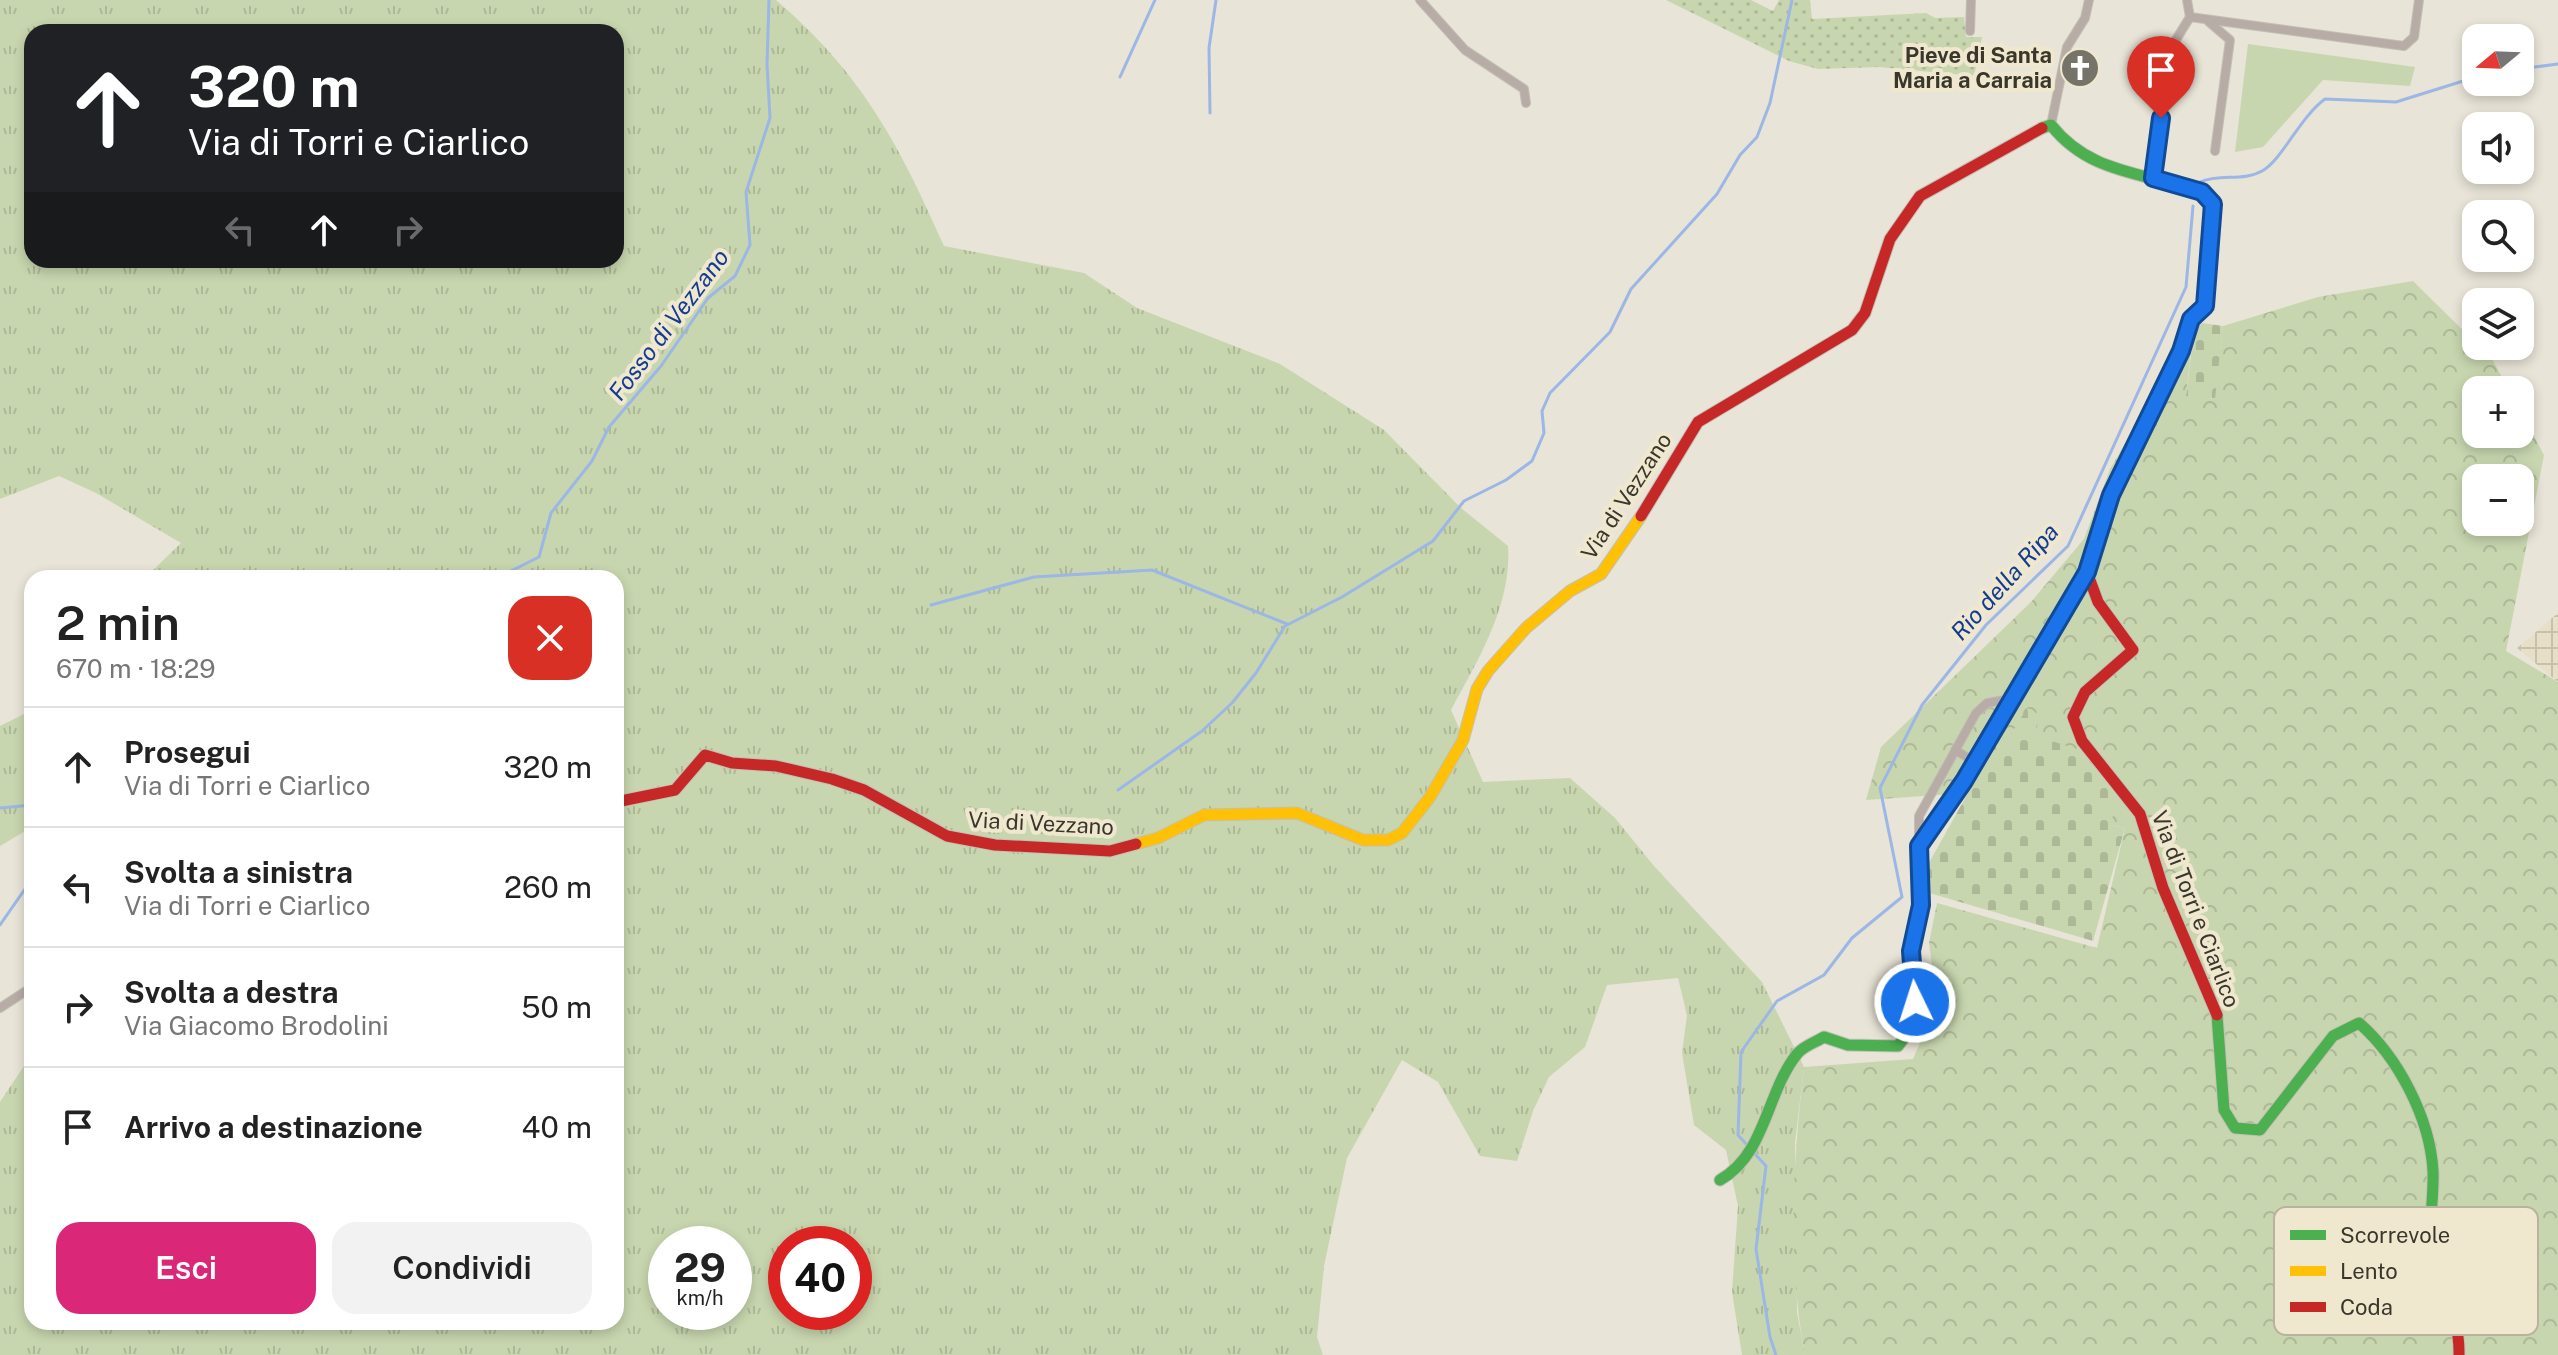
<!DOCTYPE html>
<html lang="it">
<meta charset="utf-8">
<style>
:root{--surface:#fff;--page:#f2f2f2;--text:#222;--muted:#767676;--line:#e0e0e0;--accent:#db2777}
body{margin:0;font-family:"Public Sans",sans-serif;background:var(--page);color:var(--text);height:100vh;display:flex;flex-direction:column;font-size:30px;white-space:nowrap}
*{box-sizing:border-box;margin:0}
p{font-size:26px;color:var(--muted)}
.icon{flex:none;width:44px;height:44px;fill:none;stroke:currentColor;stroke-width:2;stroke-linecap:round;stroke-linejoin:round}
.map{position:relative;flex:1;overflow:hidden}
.sheet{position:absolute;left:24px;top:570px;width:600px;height:760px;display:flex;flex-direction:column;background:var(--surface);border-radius:24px;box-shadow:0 4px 12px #0003}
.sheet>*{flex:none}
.hud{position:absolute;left:24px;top:24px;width:600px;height:244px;border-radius:24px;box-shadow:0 4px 12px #0003;background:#202124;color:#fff;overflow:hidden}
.needle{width:52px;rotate:251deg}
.tools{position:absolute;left:2462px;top:24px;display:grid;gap:16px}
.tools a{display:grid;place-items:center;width:72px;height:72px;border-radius:16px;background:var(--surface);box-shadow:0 4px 12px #0003;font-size:40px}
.speed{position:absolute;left:648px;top:1226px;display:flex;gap:16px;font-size:40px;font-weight:700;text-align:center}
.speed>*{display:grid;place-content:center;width:104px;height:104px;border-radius:50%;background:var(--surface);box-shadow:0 4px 12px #0003;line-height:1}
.speed small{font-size:20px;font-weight:400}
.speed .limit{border:12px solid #d22;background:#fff;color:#111}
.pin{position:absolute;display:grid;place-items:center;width:68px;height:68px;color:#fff;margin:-82px -34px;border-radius:50% 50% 50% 0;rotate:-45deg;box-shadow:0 0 8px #0007}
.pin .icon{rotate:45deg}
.me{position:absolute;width:88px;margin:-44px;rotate:356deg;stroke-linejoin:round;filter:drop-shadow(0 0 6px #0008)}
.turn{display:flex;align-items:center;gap:28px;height:168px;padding:0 32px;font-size:36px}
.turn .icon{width:104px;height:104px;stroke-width:2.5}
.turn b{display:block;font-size:56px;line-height:68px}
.lanes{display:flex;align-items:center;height:76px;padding:0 32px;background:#0003;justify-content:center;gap:40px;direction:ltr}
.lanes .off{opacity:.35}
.round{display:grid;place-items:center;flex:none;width:84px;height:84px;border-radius:24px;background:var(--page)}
.overview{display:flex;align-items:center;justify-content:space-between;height:136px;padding:0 32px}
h1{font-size:48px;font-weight:600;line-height:60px}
.primary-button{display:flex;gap:16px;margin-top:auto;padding:16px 32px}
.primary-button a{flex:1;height:92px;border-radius:24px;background:var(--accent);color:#fff;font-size:32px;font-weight:600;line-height:92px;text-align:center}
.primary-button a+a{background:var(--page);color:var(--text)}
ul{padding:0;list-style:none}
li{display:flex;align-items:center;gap:24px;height:120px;padding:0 32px;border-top:2px solid var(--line)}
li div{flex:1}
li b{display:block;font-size:30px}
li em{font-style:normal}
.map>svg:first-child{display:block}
</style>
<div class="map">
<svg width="2558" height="1355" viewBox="0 0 2558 1355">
<defs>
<pattern id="industrial-grid" width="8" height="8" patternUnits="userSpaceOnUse" patternTransform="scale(2)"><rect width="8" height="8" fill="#e7dfc8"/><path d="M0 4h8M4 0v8" fill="none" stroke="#c7c0ac"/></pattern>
<pattern id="grass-tufts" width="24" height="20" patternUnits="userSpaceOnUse" patternTransform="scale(2)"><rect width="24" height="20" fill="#c8d6af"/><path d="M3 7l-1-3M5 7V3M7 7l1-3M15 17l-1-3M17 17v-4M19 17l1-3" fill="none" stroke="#adb897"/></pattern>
<pattern id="forest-crowns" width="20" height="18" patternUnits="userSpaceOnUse" patternTransform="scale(2)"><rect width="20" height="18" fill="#c8d6af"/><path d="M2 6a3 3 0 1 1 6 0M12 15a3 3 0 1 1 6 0" fill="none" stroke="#adb897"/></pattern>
<pattern id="cemetery-stones" width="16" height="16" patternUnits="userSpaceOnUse" patternTransform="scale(2)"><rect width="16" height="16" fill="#c8d6af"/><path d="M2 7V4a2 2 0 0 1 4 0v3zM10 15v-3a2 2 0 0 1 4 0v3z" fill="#adb897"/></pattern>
<pattern id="garden-dots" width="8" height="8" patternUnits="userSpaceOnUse" patternTransform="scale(2)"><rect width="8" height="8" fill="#c8d6af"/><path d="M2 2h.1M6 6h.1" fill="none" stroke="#adb897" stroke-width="1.8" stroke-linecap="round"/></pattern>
</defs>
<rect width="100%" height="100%" fill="#e8e4d7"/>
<!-- industrial -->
<polygon fill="url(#industrial-grid)" points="2558,613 2558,682 2517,648"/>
<!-- grass -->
<g fill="url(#grass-tufts)" fill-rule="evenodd">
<path d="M 0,0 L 776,0 C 862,74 899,144 944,246 L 1084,273 L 1137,308 L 1280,364 L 1384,430 L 1461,508 L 1508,546 C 1512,605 1478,660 1451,710 L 1483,782 L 1570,778 L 1615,818 L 1654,866 L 1762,982 L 1804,1067 L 1795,1143 L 1797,1312 L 1805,1355 L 1742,1355 L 1732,1292 L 1738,1206 L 1726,1150 L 1694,1125 L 1682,1053 L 1687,1015 L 1678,978 L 1607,985 L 1585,1047 L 1549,1077 L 1533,1111 L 1517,1161 L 1480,1156 L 1438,1082 L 1402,1060 L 1347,1158 L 1324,1266 L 1317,1337 L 1323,1355 L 0,1355 L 0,1102 L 32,1054 L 32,1322 L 616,1322 L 616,578 L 145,578 L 181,543 L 96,493 L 59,476 L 0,499 ZM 32,32 L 616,32 L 616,260 L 32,260 ZM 666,1244 L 734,1244 L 734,1312 L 666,1312 ZM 786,1244 L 854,1244 L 854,1312 L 786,1312 Z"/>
<polygon points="32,710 32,827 0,846 0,726"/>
</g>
<!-- forest -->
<path fill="url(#forest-crowns)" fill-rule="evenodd" d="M 2413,281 L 2492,359 L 2509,390 L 2476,390 L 2476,434 L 2520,434 L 2520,410 L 2544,455 L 2506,651 L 2558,682 L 2558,1355 L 1805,1355 C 1787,1262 1793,1161 1804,1067 L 1913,1059 L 1937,1003 L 1929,943 L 1937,903 L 2097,948 L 2125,828 L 2110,825 L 1992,742 L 1968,793 L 1866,800 L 1881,747 L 2031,602 L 2084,539 L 2110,469 L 2153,396 L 2171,347 L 2192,342 L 2186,395 L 2214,399 L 2223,326 L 2318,297 ZM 2476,478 L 2520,478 L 2520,522 L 2476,522 Z"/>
<!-- cemetery -->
<g fill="url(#cemetery-stones)">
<polygon points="2195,322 2223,326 2215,399 2186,396"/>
<polygon points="2027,708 2042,716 2033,735 2080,750 2119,797 2110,825 2125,828 2093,941 1926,892 1925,870 1968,793 1964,791 1991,742 2002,749"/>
</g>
<!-- park -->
<polygon fill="#c8d6af" points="2248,44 2415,67 2410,86 2323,80 2263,147 2235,152"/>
<!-- garden -->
<polygon fill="url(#garden-dots)" points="1666,0 1751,0 1773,11 1779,0 1810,0 1812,19 1926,13 1935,18 1964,17 1966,37 1982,37 1974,76 1879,67 1818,69 1789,61"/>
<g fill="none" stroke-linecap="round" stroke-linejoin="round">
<!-- stream -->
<g stroke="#9cb6e6" stroke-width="3">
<polyline points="2520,69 2558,64"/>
<polyline points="1120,77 1155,0"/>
<polyline points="1210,113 1209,48 1216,0"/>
<path d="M 2200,182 C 2220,173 2243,182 2262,171 C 2282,160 2300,117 2325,99 L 2396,102 L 2476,77"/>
<polyline points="497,578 539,557 551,513 592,461 609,427 661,366 708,298 735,276 750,245 746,192 770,118 767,64 769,0"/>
<polyline points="931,605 1034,577 1152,570 1287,624"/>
<polyline points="1118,790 1202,731 1232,703 1256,673 1285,626 1342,597 1433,541 1464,501 1506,480 1532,461 1544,433 1542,411 1550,393 1610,332 1631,289 1717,194 1740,155 1757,137 1770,103 1792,0"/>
<polyline points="0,808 32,805"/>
<polyline points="0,925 32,879"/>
<polyline points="1747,1145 1738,1135 1741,1052 1777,1001 1824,975 1852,938 1902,897 1880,788 1922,705 1986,625 2068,546 2186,287 2193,206"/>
<polyline points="1755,1154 1766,1166 1756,1249 1770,1337 1776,1355"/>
</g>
<defs>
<g id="street">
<polyline points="1420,0 1465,50 1524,89 1526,103"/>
<polyline points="2190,17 2404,46 2414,37 2419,0"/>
<polyline points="2209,22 2230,40 2215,151"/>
<polyline points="1970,31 1971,0"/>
<polyline points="2051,125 2067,47 2085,18 2089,0"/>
<polyline points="2153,178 2169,58 2172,46 2190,17 2187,0"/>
<polyline points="1955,750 1975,762"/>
<polyline points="1919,845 1919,816 1976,713 1987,703 2015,698"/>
<polyline points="0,1008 32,987"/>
</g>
<g id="fast">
<path d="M 2042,128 L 2051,125 C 2093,178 2151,171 2208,196 L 2211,231 L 2205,306 L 2191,319 L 2164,385"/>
<path d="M 2217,1015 L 2224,1110 L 2235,1128 L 2260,1130 L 2333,1036 L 2359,1023 C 2398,1057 2430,1118 2433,1171 C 2434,1196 2429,1220 2431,1245"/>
<path d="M 1720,1180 C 1766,1154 1766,1093 1797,1054 C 1803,1046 1816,1042 1824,1037 L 1848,1045 L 1898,1046 L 1916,1022 L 1914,992"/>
</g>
<polyline id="slow" points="1136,844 1158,838 1204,815 1297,813 1363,840 1388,840 1402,833 1430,797 1463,740 1477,689 1488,671 1526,628 1570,591 1601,574 1641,516"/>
<g id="jam">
<polyline points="1641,516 1698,422 1852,330 1865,313 1890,239 1920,196 2042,128"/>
<polyline points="2087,572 2098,602 2133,650 2085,692 2073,717 2082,741 2140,814 2163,888 2217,1015"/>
<polyline points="616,802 675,790 705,755 732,763 776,766 832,779 864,790 947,836 995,845 1110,851 1136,844"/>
<polyline points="1914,992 1911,951 1921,905 1919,846 2015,698 2087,572 2111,495 2164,385"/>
<path d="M 2431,1245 C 2437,1286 2460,1311 2459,1355"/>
</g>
</defs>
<!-- street casing -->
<use href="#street" stroke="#c3c0b6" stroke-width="10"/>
<!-- fast casing -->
<use href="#fast" stroke="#c3c0b6" stroke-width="13"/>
<!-- slow casing -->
<use href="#slow" stroke="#c3c0b6" stroke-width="13"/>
<!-- jam casing -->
<use href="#jam" stroke="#c3c0b6" stroke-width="13"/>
<!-- street -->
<use href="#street" stroke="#b8aca7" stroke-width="8"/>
<!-- fast -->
<use href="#fast" stroke="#4caf50" stroke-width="11"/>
<!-- slow -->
<use href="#slow" stroke="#ffc107" stroke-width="11"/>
<!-- jam -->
<use href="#jam" stroke="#c62828" stroke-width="11"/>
</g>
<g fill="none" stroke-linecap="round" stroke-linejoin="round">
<defs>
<polyline id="route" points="1915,1002 1911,951 1921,905 1919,846 1964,781 2087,572 2111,495 2181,351 2191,319 2205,306 2213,204 2202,192 2153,178 2161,118"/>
</defs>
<!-- route casing -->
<use href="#route" stroke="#114b97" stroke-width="20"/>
<!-- route -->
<use href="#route" stroke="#1a73e8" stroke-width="14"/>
</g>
<!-- icons -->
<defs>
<symbol id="church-disc" viewBox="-11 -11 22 22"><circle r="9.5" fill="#767368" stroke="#f0e7cf"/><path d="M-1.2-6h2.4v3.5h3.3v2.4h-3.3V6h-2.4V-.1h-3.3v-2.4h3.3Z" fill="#fff"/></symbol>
</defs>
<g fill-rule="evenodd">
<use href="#church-disc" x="2058" y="46" width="44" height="44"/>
</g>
<g text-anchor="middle" stroke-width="8" stroke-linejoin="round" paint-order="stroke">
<!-- poi labels -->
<g font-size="22" font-weight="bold" fill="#39362c" stroke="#f0e7cf" text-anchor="end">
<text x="2052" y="63">Pieve di Santa<tspan x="2052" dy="25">Maria a Carraia</tspan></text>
</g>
<!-- street labels -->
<g font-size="22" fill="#39362c" stroke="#f0e7cf">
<text transform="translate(1626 496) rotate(-57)" y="8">Via di Vezzano</text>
<text transform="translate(1041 823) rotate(3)" y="8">Via di Vezzano</text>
<text transform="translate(2196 909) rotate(69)" y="8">Via di Torri e Ciarlico</text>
</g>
<!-- water labels -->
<g font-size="24" font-style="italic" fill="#133c91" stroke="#f0e7cf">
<text transform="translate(669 325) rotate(-53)" y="8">Fosso di Vezzano</text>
<text transform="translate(2005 582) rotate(-48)" y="8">Rio della Ripa</text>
</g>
</g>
<!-- legend -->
<rect x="2274" y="1207" width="264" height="128" rx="12" fill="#f0e7cf" stroke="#b9b29e" stroke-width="2"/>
<rect x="2290" y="1230" width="36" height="10" fill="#4caf50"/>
<rect x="2290" y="1266" width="36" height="10" fill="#ffc107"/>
<rect x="2290" y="1302" width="36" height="10" fill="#c62828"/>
<g font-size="22" fill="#39362c">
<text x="2340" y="1243">Scorrevole</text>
<text x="2340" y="1279">Lento</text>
<text x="2340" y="1315">Coda</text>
</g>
</svg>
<div class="tools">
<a><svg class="needle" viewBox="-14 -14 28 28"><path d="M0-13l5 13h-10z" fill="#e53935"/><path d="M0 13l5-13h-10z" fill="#767676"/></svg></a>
<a><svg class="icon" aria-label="sound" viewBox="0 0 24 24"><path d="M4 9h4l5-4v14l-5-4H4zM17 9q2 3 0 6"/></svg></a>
<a><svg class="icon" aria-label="search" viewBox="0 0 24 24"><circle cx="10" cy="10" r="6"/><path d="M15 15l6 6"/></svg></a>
<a><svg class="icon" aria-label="layers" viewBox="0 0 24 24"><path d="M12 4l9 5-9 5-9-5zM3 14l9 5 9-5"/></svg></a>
<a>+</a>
<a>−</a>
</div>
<div class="speed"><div>29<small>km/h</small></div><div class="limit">40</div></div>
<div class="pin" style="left:2161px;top:118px;background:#d93025"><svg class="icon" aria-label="arrive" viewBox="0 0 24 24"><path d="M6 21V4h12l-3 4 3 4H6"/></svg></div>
<svg class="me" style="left:1915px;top:1002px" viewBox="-20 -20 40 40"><circle r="17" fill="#1a73e8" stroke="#fff" stroke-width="3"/><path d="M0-11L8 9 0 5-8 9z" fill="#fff"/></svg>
<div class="hud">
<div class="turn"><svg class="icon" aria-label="ahead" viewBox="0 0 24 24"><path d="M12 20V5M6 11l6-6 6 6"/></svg><div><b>320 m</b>Via di Torri e Ciarlico</div></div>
<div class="lanes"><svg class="icon off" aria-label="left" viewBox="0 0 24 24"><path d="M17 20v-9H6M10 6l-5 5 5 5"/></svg><svg class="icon" aria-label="ahead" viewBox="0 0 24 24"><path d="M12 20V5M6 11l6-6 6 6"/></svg><svg class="icon off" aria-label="right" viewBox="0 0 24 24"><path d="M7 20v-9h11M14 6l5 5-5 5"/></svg></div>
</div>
<section class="sheet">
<div class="overview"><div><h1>2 min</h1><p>670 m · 18:29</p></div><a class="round" style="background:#d93025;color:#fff"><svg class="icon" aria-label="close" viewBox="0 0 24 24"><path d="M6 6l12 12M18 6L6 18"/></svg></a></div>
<ul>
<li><svg class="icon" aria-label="ahead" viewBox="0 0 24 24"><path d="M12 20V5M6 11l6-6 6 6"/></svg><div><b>Prosegui</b><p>Via di Torri e Ciarlico</p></div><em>320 m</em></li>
<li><svg class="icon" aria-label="left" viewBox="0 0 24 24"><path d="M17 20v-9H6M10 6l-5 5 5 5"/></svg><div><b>Svolta a sinistra</b><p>Via di Torri e Ciarlico</p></div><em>260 m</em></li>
<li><svg class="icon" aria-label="right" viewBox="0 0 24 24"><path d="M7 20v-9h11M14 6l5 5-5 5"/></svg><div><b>Svolta a destra</b><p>Via Giacomo Brodolini</p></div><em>50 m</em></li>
<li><svg class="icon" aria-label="arrive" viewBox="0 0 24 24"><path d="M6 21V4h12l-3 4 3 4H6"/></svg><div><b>Arrivo a destinazione</b></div><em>40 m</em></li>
</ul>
<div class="primary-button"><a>Esci</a><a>Condividi</a></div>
</section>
</div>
